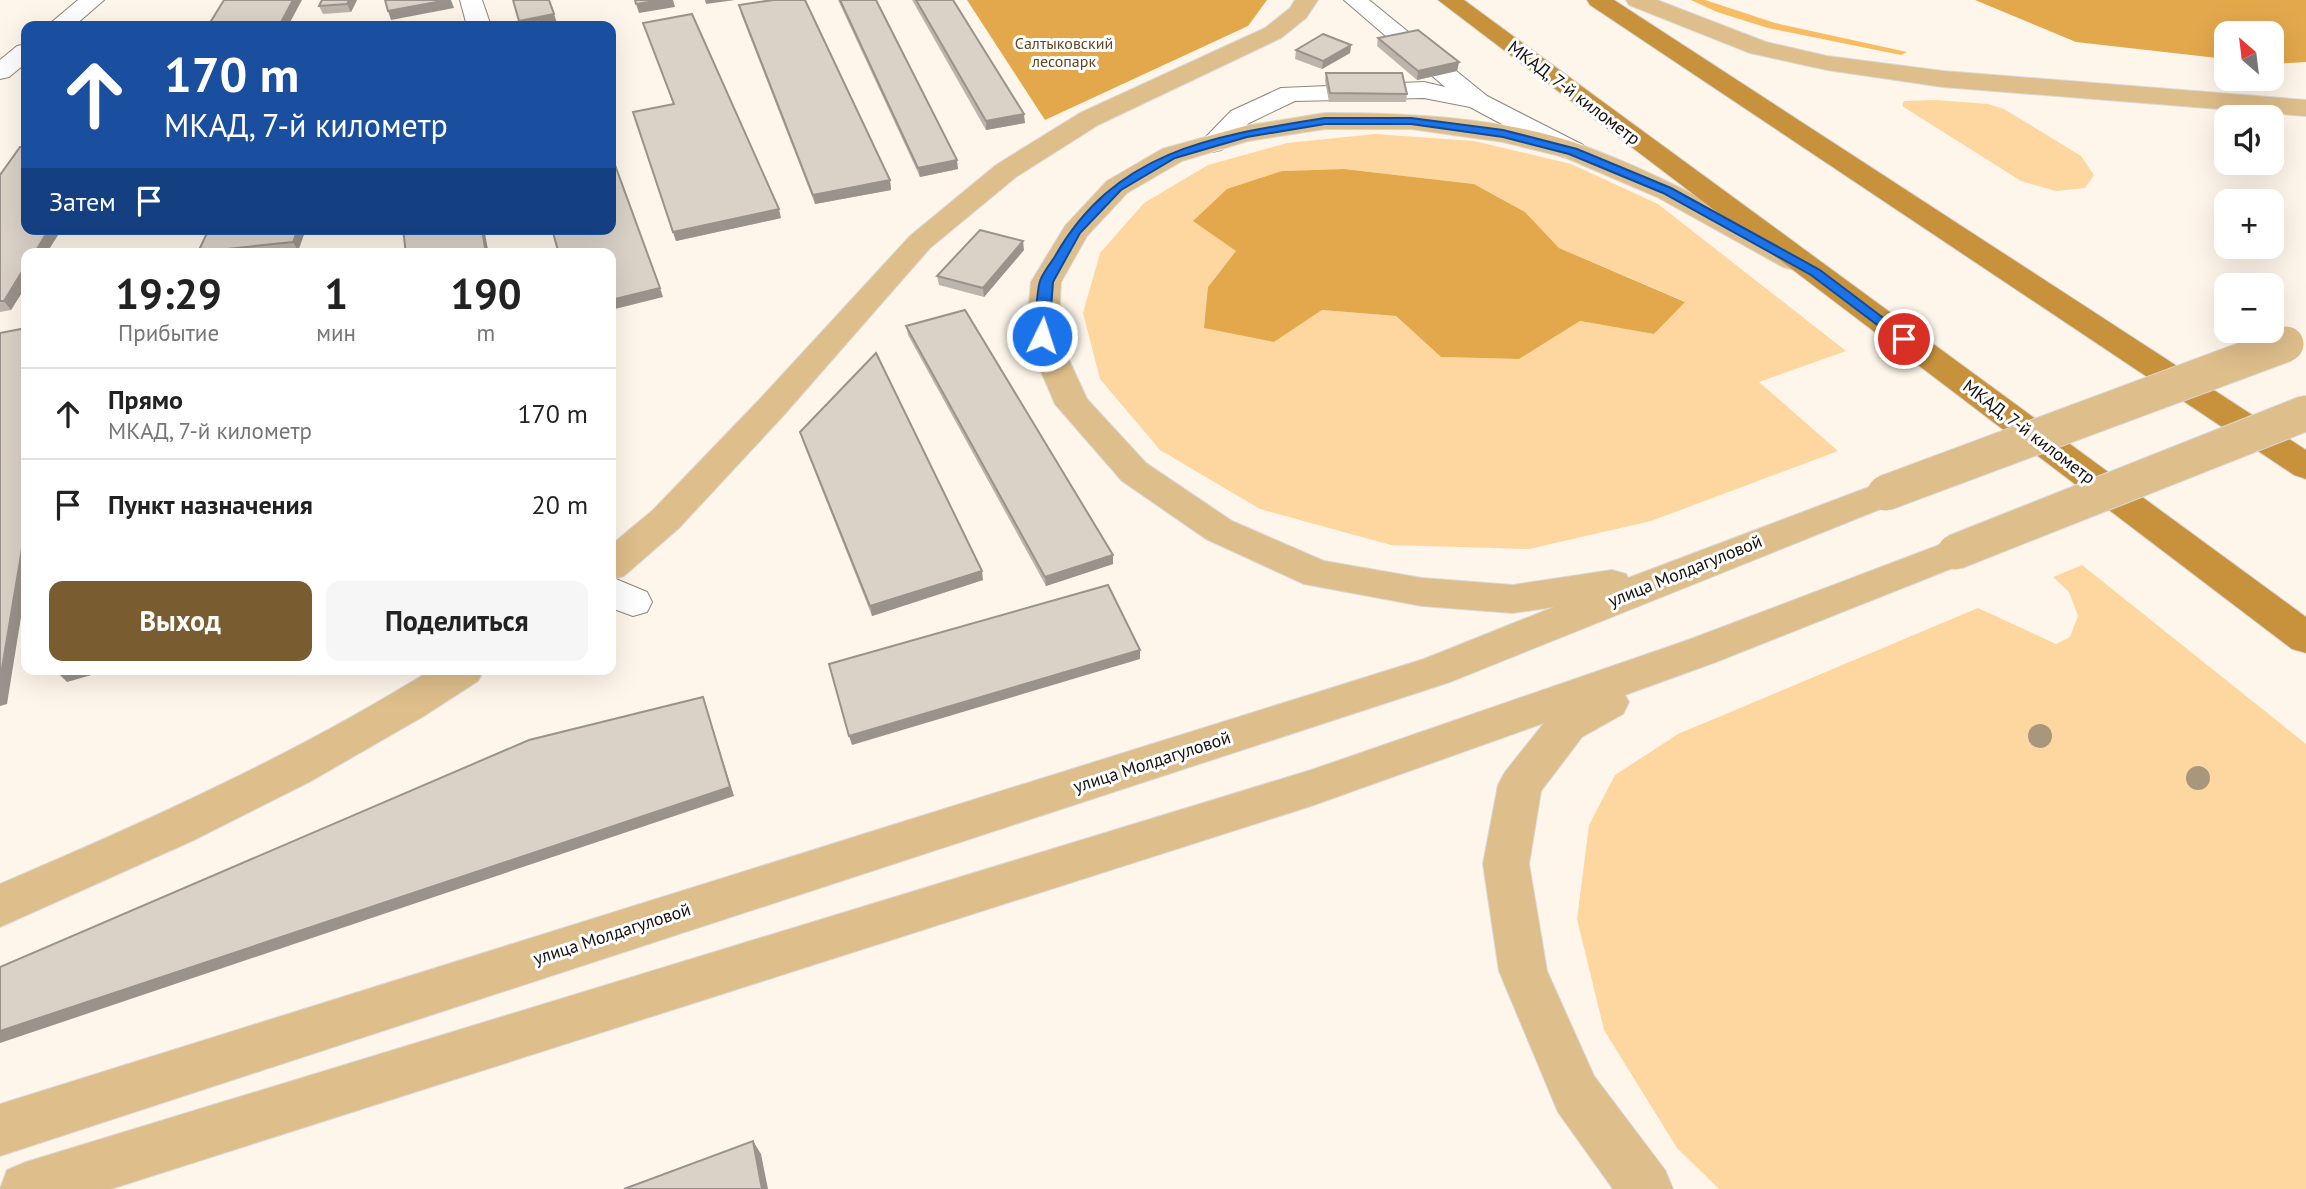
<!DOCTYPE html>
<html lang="ru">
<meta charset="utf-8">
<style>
:root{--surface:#fff;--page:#f6f6f6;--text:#222;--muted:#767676;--line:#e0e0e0;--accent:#795c30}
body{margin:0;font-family:"PT Sans",sans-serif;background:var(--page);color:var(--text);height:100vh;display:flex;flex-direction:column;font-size:26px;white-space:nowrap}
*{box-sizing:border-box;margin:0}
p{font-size:23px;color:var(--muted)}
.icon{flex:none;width:38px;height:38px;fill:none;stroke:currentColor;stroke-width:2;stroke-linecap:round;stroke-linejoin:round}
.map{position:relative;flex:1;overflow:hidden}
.panel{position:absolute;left:21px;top:248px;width:595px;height:427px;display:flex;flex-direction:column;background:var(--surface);border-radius:14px;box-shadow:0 7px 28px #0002}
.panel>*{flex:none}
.guide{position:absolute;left:21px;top:21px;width:595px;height:214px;border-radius:14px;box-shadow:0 7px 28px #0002;background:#1a4fa0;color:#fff;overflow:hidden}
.needle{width:46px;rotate:332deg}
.buttons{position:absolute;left:2214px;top:21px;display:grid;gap:14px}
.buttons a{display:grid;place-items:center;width:70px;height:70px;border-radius:14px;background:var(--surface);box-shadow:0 7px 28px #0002;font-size:35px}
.pin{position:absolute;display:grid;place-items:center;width:60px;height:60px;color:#fff;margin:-30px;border:4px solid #fff;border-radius:50%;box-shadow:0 2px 7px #0007}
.me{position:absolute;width:77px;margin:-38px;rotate:4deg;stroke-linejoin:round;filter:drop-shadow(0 0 5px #0008)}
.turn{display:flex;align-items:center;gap:24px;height:147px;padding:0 28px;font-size:32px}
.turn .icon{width:91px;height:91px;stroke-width:2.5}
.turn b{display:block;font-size:49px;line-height:60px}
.then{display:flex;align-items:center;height:66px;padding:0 28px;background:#0003;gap:14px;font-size:26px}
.eta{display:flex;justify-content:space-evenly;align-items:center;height:119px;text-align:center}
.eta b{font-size:42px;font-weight:600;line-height:49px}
.primary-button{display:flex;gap:14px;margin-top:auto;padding:14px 28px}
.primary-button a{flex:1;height:80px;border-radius:14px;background:var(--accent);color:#fff;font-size:28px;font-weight:600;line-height:80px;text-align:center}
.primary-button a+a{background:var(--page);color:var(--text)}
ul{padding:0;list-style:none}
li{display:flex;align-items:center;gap:21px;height:91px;padding:0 28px;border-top:2px solid var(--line)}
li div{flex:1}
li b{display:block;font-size:26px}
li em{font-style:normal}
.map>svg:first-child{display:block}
</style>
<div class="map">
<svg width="2306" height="1189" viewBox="0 0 2306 1189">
<rect width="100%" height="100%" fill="#fef6ea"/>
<!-- green -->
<g fill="#fed7a0" fill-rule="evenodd">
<polygon points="1936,100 1988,104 2004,109 2081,156 2094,175 2085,188 2056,191 2021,181 1902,106 1904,101"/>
<path d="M 1375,134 L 1474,141 L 1571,164 L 1658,204 L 1846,351 L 1759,382 L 1838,451 L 1651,521 L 1529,549 L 1391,545 L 1260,509 L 1160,450 L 1100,379 L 1083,313 L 1100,253 L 1144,203 L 1208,165 L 1287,143 ZM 1344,169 L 1474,184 L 1525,212 L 1559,248 L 1684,301 L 1654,334 L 1580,321 L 1519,359 L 1441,357 L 1396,316 L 1322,310 L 1274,342 L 1208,287 L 1236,251 L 1282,171 Z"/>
<polygon points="2082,565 2306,744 2306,1189 1719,1189 1677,1148 1604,1030 1577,919 1589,825 1615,775 1678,734 1978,608 2056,644 2070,637 2078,616 2069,592 2053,577"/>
</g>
<!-- forest -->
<g fill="#e3a84c">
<polygon points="967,0 1267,0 1248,26 1045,120"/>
<polygon points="1975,0 2306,0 2306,62 2272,64 2272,33 2226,33 2226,59 2076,42"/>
<polygon points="1344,169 1474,184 1525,212 1559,248 1685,302 1654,334 1580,321 1519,359 1441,357 1396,316 1322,310 1274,342 1204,328 1208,287 1236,251 1193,221 1227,189 1282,171"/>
</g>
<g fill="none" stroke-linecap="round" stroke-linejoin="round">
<!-- stream -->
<polygon fill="#f8bc62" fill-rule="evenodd" points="1691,0 1705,0 1775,23 1907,52 1901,55 1768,28 1717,12"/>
<defs>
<g id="minor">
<polygon points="78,0 104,0 74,26 47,26"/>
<polygon points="460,0 482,0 491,26 467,26"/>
<polygon points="1344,0 1369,0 1487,96 1583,145 1586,151 1583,157 1573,159 1563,157 1470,107 1424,98 1295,101 1249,123 1221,150 1212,152 1203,150 1199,144 1231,111 1281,88 1424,82 1445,87"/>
<polygon points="26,44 26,63 9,77 0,79 0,60 17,46"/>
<polygon points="611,577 647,592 652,602 647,612 633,616 611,608"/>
</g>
<g id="major">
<polygon points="1295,0 1318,0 1306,18 1281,38 1098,125 1016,177 930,248 783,416 679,528 624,576 611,580 611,545 653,510 759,400 910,236 996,165 1080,113 1265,28 1290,8"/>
<polygon points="1626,0 1657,0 1766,42 1827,56 1943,71 2306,100 2306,116 1943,87 1827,70 1750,53 1629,5"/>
<path d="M 1325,113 C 1409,113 1504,117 1584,146 C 1661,174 1733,215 1805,255 L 1809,261 L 1805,267 L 1794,270 L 1783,267 L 1657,197 L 1564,157 L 1503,142 L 1411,129 L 1325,129 L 1248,141 L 1182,161 L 1127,193 L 1087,236 L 1061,282 L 1058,336 L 1087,399 L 1146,463 L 1232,521 L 1324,561 L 1422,578 L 1513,585 L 1612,570 L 1626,574 L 1628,578 L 1885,481 L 1898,484 L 1903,493 L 1898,502 L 1450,682 L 0,1156 L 0,1104 L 1424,659 L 1554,607 L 1513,613 L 1422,606 L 1304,584 L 1206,539 L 1122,481 L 1055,404 L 1026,336 L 1031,282 L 1065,226 L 1107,181 L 1162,149 L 1245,126 Z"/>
<polygon points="1955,539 1968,542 1974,552 1968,562 1716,662 1625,695 1629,702 1623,714 1582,737 1541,791 1529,864 1547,971 1594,1076 1665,1170 1673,1189 1613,1189 1558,1112 1499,971 1483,864 1498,785 1505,772 1544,723 1311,806 111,1189 0,1189 7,1170 26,1162 1311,770 1688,640"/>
<path d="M 431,670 L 484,670 L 478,681 L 424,716 L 311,781 L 194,840 L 0,927 L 0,884 C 148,821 294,755 431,670 Z"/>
</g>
<g id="highway">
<polygon points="1438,0 1464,0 2306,617 2306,653 2292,649"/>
<polygon points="1587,0 1614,0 2306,450 2306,479 2294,475 1590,5"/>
</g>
</defs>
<!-- minor casing -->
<use href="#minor" stroke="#8e867c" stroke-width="2"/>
<!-- major casing -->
<use href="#major" stroke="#dad9d8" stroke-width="2"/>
<!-- highway casing -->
<use href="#highway" stroke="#dad9d8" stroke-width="2"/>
<!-- minor -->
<use href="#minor" fill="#fff" fill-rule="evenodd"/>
<!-- major -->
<use href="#major" fill="#debe8b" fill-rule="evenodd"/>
<!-- highway -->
<use href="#highway" fill="#c8923d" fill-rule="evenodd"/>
<defs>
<g id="major-bridge">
<polyline points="1885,493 2286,344"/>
<polyline points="1955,552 2306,413"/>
</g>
</defs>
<!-- major-bridge casing -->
<use href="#major-bridge" stroke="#dad9d8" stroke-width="37" stroke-linecap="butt"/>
<!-- major-bridge -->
<use href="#major-bridge" stroke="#debe8b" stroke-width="35"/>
</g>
<!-- trees -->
<g fill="#a8967d">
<circle cx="2040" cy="736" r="12"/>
<circle cx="2198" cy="778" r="12"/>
</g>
<!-- wall -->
<g fill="#bbb5ab">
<polygon points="322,0 357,0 351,12 323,14 319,6"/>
<polygon points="838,0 876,0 958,169 920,177"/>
<polygon points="912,0 953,0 1025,123 986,130"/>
<polygon points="739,5 890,180 891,190 815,204 741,14"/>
<polygon points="643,23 781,218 676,241 633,112 673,104"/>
<polygon points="1378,38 1459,62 1457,71 1417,80 1377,46"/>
<polygon points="1351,45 1350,53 1322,69 1295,59 1296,50"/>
<polygon points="1326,73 1407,94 1406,102 1329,102 1325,81"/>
<polygon points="0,175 26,254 26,286 11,310 0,312"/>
<polygon points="89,229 141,229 92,234"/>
<polygon points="306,229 298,251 270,254 200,254 198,252"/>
<polygon points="1024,250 984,297 939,285 937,276"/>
<polygon points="906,326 1113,564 1046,586 908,335"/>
<polygon points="800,432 983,580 872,616 803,442"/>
</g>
<!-- shaded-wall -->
<g fill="#99938b">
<polygon points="293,0 302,0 288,26 279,26"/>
<polygon points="349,0 357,0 351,12 347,4"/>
<polygon points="447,0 451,0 454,8 391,20 388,11"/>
<polygon points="663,0 673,0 675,7 639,13 636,4"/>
<polygon points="705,0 735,0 706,4"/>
<polygon points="554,14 557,23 539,26 521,26 519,21"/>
<polygon points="1351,45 1350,53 1322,69 1323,61"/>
<polygon points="1459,62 1457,71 1417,80 1418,71"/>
<polygon points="1024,114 1025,123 986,130 986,121"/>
<polygon points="957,160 958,169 920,177 918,168"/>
<polygon points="890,180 891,190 815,204 813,195"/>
<polygon points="779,209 781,218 676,241 673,232"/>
<polygon points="49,229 62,229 46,254 34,254"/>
<polygon points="298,229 306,229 298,251 293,242"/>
<polygon points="482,229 484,229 489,254 486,254"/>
<polygon points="1023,241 1024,250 984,297 983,288"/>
<polygon points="26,265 26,286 11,310 4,301"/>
<polygon points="660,288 663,297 611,310 611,300"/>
<polygon points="26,525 26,586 7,704 0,706 0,680"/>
<polygon points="1113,555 1113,564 1046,586 1045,577"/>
<polygon points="982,571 983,580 872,616 870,606"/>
<polygon points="1140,650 1140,659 852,745 849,736"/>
<polygon points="67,670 109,670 67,682 58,673"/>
<polygon points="703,697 734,796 0,1043 0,1031"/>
<polygon points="753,1141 761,1154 768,1189 762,1189"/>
</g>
<!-- building -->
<g fill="#dad2c7" stroke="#99938b" stroke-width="2">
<polygon points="224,0 293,0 279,26 208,26"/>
<polygon points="322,0 349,0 347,4 319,6"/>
<polygon points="385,0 447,0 388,11"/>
<polygon points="513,0 549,0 554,14 519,21"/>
<polygon points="635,0 663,0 636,4"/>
<polygon points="773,0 805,0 890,180 813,195 739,5"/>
<polygon points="840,0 876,0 957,160 918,168"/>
<polygon points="916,0 953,0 1024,114 986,121"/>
<polygon points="692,14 779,209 673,232 633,112 674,104 643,23"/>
<polygon points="384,23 382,26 345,26"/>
<polygon points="1418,30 1459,62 1418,71 1378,38"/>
<polygon points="1323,34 1351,45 1323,61 1296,50"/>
<polygon points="1326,73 1402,73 1407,94 1330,93"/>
<polygon points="20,147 26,147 26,229 49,229 34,254 26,254 26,265 4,301 0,301 0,175"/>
<polygon points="611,154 660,288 611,300 611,254 559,254 552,229 611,229"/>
<polygon points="209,229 298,229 293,242 198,252"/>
<polygon points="403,229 482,229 486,254 406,254"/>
<polygon points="980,230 1023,241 983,288 937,276"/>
<polygon points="965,310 1113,555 1045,577 906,326"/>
<polygon points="26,328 26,525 0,680 0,333"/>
<polygon points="876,353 982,571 870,606 800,432"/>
<polygon points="1108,585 1140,650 849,736 829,664"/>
<polygon points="703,697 730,787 0,1031 0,967 529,740"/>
<polygon points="753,1141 762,1189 624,1189"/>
</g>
<!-- route -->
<path fill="#1a73e8" stroke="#114b97" stroke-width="2" d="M 1325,118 L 1411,118 L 1503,130 L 1577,149 L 1671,188 L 1820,270 L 1911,339 L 1904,343 L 1900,342 L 1811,275 L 1663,193 L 1569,154 L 1503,137 L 1411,124 L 1325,124 L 1247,137 L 1175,158 L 1121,190 L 1080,233 L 1053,282 L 1049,336 L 1042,340 L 1037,339 C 1034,330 1037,291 1040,281 C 1043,273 1049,265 1054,258 C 1115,150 1212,136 1325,118 Z"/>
<g text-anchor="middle" stroke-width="6" stroke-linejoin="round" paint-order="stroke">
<!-- far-park labels -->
<g font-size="16" fill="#614823" stroke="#fff">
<text x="1064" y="49">Салтыковский<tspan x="1064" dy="18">лесопарк</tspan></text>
</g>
<!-- street labels -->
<g font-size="18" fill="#15120e" stroke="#fff">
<text transform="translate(1574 93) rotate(37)" y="6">МКАД, 7-й километр</text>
<text transform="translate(2029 432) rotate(37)" y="6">МКАД, 7-й километр</text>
<text transform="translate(1685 571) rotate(-22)" y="6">улица Молдагуловой</text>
<text transform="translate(1152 762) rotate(-18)" y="6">улица Молдагуловой</text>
<text transform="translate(612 934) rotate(-18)" y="6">улица Молдагуловой</text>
</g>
</g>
</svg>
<div class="buttons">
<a><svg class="needle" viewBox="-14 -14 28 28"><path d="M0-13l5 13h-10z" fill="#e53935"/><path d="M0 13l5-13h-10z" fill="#767676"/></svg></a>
<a><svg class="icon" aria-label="sound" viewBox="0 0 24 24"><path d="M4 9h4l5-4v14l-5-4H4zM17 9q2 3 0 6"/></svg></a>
<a>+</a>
<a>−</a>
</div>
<div class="pin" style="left:1904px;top:339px;background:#d93025"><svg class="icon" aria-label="arrive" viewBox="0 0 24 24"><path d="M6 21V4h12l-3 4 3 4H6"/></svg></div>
<svg class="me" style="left:1042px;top:336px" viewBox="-20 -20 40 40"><circle r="17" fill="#1a73e8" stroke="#fff" stroke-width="3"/><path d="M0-11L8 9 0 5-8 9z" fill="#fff"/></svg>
<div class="guide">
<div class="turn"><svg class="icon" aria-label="ahead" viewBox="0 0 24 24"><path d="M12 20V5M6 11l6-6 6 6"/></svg><div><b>170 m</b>МКАД, 7-й километр</div></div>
<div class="then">Затем<svg class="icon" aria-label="arrive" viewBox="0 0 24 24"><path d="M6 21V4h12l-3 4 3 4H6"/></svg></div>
</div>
<section class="panel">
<div class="eta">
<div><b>19:29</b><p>Прибытие</p></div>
<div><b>1</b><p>мин</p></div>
<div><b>190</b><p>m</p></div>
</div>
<ul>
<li><svg class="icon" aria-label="ahead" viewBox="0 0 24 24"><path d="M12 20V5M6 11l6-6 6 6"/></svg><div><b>Прямо</b><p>МКАД, 7-й километр</p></div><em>170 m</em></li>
<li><svg class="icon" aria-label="arrive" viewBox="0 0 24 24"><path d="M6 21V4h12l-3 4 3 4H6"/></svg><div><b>Пункт назначения</b></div><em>20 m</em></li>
</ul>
<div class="primary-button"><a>Выход</a><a>Поделиться</a></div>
</section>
</div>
